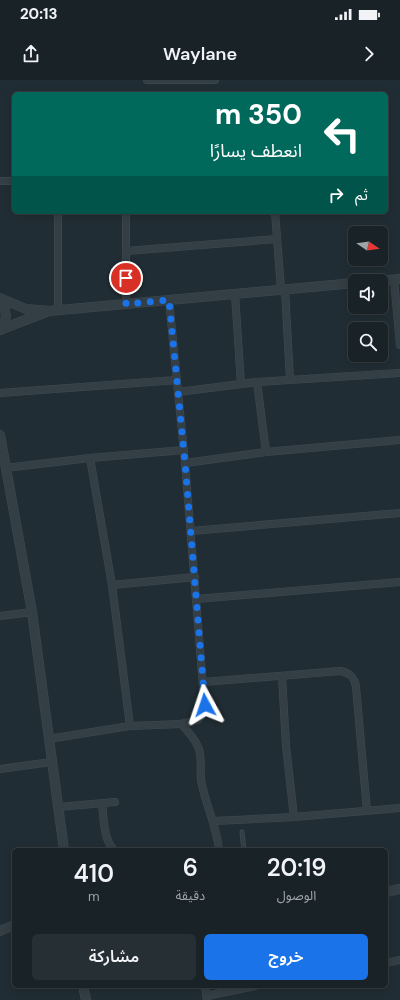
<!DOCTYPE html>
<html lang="ar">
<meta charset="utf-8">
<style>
:root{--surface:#192227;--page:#262f33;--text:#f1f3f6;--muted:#9fa4a7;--line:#373f44;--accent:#1a73e8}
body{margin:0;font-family:"DM Sans","Noto Sans Arabic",sans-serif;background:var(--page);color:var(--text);direction:rtl;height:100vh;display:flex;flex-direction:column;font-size:15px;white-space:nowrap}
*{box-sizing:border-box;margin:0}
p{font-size:13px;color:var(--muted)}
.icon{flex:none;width:22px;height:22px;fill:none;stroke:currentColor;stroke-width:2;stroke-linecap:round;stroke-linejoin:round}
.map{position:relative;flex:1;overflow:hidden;direction:ltr}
.side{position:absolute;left:12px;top:768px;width:376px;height:140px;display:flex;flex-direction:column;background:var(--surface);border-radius:6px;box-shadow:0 2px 10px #0003,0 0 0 1px var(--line);direction:rtl}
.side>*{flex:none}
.hud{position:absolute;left:12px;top:12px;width:376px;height:122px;border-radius:6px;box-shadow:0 2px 10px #0003,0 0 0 1px var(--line);direction:rtl;background:#00695c;color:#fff;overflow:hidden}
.needle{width:26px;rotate:103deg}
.tools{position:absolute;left:348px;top:146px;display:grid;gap:8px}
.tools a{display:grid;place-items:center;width:40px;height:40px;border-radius:6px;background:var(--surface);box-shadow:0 2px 10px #0003,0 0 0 1px var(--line);font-size:20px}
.pin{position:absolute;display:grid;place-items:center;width:34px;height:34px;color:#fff;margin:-17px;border:2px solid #fff;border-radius:50%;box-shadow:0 1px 4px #0007}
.me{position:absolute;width:44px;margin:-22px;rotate:355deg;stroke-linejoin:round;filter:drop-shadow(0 0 3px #0008)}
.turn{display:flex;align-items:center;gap:14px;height:84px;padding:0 20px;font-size:18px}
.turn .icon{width:52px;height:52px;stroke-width:2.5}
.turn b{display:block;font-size:28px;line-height:34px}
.then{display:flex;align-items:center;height:38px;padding:0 20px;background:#0003;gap:8px;font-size:15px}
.eta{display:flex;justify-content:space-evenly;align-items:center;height:68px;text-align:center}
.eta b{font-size:24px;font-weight:600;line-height:28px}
.action{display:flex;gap:8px;margin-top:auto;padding:8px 20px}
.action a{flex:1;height:46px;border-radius:6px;background:var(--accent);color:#fff;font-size:16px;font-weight:600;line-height:46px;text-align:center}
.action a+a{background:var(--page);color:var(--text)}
.status{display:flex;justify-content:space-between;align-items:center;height:28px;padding:0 20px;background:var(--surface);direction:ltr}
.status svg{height:11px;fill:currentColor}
header{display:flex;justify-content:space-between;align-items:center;height:52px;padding:0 20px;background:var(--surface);font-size:18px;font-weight:600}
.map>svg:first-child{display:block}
</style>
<div class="status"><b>20:13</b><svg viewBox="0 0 49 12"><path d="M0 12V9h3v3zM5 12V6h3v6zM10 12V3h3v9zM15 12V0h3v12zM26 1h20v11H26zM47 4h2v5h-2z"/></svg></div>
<header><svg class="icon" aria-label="forward" viewBox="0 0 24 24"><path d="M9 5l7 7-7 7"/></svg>Waylane<svg class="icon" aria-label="share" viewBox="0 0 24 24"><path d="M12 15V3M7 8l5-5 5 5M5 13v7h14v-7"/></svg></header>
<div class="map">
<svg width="400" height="920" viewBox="0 0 400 920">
<rect width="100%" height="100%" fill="#212d34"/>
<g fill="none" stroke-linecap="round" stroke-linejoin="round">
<defs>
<polyline id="service" points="242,752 244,770"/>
<g id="minor">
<polyline points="147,0 215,0"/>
<polyline points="0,101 14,101"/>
<polyline points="58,132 58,230"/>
<polyline points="126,132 126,224"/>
<polyline points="275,132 281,209"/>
<polyline points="126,171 277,159"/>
<polyline points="394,200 400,265"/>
<polyline points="285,209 290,300"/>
<polyline points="235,214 241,304"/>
<polyline points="257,302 266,372"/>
<polyline points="178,312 257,302 400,293"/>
<polyline points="0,313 177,300"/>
<polyline points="90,378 112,505 130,646"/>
<polyline points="185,383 266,372 400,360"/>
<polyline points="5,388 90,378 184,370"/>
<polyline points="191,451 400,433"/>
<polyline points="112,505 195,497"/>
<polyline points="196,519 400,502"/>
<polyline points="0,536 32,532"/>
<polyline points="282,596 286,666 294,737"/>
<path d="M 203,602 L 340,591 C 349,592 355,598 356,607 L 367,731"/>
<path d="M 181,644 C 189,652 195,659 199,669 C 202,679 200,691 201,700 C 205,724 217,746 219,770"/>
<polyline points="48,659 130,646 181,644 198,640 205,632 185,383 169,220"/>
<polyline points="0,689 51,682"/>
<path d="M 102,723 C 104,739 103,759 114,770"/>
<polyline points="59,727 115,722"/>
<polyline points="214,741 294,737 400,728"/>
<polyline points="386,883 400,880"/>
<polyline points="205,906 207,920"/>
<polyline points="206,916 255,906"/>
</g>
<g id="tertiary">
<polyline points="380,201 400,199"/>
<polyline points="0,218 26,229 49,231 2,249"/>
<path d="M 0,219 C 7,229 8,240 1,250"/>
<polyline points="49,231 355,203"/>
<polyline points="0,355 32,532 64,770"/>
<polyline points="386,812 400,809"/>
<polyline points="0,851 14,845"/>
<polyline points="83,906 86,920"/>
</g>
</defs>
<!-- service casing -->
<use href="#service" stroke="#404a51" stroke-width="5"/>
<!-- minor casing -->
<use href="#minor" stroke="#404a51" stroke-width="8"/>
<!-- tertiary casing -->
<use href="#tertiary" stroke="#404a51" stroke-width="10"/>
<!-- service -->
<use href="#service" stroke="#343e45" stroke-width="3.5"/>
<!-- minor -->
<use href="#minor" stroke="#343e45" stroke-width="7"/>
<!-- tertiary -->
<use href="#tertiary" stroke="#343e45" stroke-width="9"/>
</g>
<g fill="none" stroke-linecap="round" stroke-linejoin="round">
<!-- route -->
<polyline stroke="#1a73e8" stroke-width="7" stroke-dasharray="0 12.6" points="126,198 126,224 169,220 185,383 205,625"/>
</g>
</svg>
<div class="tools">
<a><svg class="needle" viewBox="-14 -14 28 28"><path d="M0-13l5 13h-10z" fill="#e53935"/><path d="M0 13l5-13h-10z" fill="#9fa4a7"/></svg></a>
<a><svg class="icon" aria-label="sound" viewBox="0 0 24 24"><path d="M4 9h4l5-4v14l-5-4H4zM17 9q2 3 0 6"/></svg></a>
<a><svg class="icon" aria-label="search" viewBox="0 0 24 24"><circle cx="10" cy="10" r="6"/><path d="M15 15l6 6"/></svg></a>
</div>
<div class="pin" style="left:126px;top:198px;background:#d93025"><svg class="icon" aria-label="arrive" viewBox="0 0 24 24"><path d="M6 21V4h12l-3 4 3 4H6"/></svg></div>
<svg class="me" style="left:205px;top:625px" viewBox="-20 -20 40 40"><path d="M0-17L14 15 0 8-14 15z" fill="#1a73e8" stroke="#fff" stroke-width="4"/></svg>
<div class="hud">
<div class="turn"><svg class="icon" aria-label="left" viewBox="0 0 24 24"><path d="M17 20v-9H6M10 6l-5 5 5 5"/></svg><div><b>350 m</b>انعطف يسارًا</div></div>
<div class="then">ثم<svg class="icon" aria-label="right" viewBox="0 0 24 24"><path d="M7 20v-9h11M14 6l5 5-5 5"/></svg></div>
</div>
<section class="side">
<div class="eta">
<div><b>20:19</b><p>الوصول</p></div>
<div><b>6</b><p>دقيقة</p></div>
<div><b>410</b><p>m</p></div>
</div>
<div class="action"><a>خروج</a><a>مشاركة</a></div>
</section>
</div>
